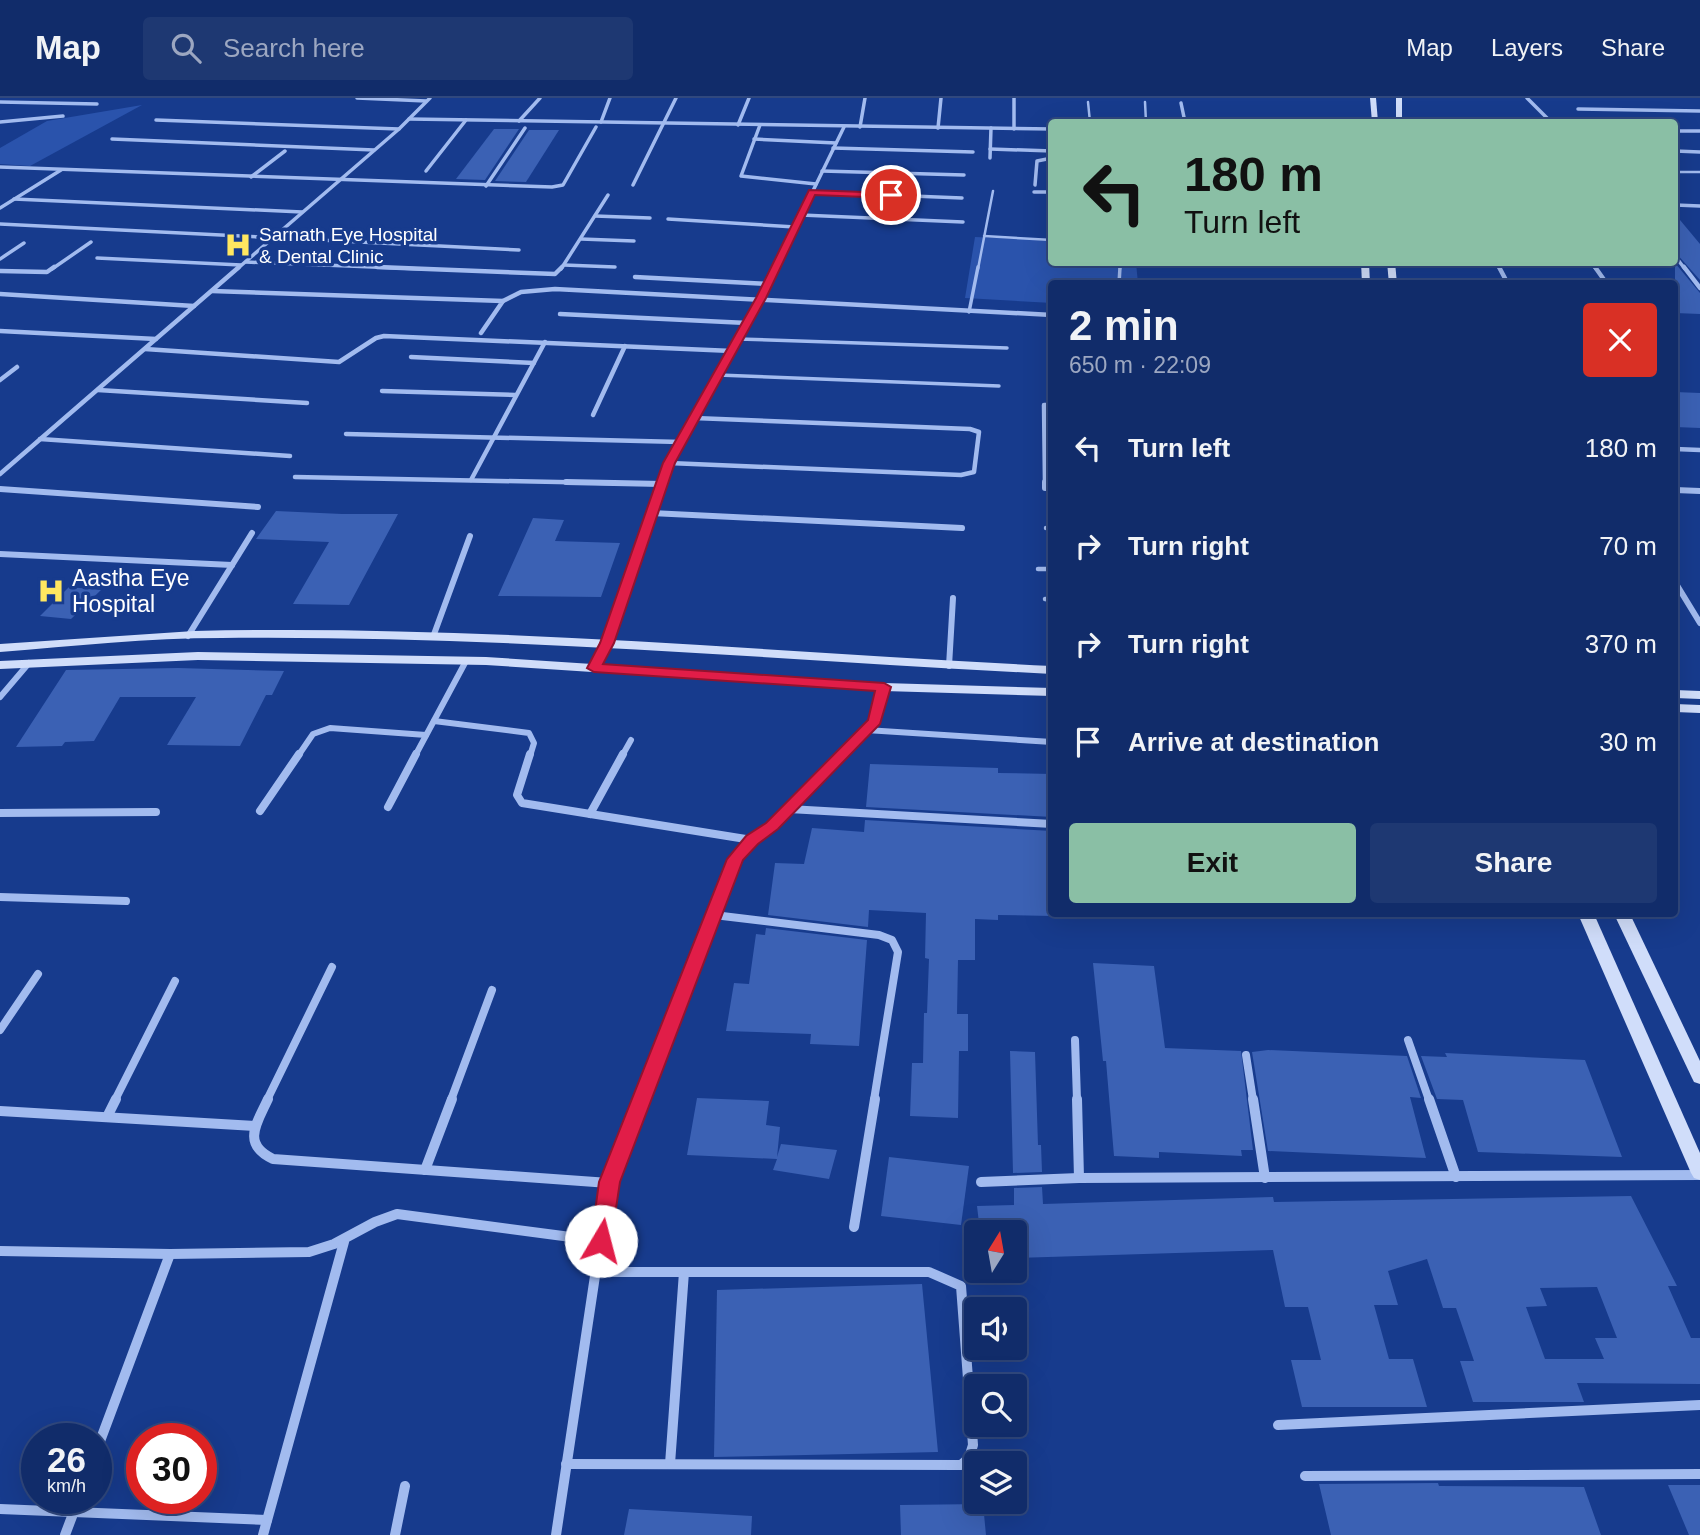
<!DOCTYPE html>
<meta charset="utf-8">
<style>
:root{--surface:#112c6a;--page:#1e3872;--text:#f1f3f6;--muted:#9ca7c1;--line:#30487e;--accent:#8abfa5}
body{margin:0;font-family:Helvetica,sans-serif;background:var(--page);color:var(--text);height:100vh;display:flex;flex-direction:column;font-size:26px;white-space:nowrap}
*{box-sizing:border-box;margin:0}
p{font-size:23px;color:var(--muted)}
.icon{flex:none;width:38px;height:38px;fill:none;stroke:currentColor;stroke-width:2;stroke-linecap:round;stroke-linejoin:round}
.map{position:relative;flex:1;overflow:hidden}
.sheet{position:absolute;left:1048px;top:182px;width:630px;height:637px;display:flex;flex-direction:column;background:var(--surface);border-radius:7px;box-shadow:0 7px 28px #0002,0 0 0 2px var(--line)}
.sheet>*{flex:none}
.top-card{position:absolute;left:1048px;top:21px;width:630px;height:147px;border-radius:7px;box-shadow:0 7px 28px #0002,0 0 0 2px var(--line);background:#8abfa5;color:#111;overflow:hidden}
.needle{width:46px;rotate:11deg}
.fabs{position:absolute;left:964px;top:1122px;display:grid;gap:14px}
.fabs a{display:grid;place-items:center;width:63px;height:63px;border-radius:7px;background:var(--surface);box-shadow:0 7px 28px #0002,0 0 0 2px var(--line);font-size:35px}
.speed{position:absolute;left:21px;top:1325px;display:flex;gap:14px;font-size:35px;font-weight:700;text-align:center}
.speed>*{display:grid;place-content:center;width:91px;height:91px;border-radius:50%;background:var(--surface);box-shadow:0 7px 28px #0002,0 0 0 2px var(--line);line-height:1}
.speed small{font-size:18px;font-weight:400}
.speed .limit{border:10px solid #d22;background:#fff;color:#111}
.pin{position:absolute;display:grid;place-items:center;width:60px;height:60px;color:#fff;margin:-30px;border:4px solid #fff;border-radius:50%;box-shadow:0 2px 7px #0007}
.me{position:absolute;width:77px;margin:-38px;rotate:8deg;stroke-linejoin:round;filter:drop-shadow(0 0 5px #0008)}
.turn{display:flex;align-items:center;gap:24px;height:147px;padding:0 21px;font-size:32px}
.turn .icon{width:91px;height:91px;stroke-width:2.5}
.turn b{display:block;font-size:49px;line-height:60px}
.round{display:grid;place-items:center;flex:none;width:74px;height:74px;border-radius:7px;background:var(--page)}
.summary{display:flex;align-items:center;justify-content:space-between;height:119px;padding:0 21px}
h1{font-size:42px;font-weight:700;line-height:52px}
.action{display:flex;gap:14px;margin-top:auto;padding:14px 21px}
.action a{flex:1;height:80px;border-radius:7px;background:var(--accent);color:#111;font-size:28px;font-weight:700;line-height:80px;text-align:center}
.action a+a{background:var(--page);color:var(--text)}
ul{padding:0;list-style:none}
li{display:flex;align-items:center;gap:21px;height:98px;padding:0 21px}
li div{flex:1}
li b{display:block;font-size:26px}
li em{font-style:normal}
header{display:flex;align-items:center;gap:42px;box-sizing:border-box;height:98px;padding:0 35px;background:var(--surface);border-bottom:2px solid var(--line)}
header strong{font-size:33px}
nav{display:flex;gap:38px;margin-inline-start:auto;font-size:24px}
.search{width:490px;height:63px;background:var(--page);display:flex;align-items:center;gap:18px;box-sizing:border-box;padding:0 24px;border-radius:7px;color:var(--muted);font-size:26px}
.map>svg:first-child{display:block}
</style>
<header>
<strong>Map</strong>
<div class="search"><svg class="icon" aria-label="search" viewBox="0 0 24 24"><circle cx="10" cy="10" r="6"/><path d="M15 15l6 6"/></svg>Search here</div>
<nav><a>Map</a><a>Layers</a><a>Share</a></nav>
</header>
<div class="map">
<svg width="1700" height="1437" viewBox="0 0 1700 1437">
<rect width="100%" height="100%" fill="#173b8d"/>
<!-- green -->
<g fill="#2a53ac">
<polygon points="142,7 30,68 0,66 0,50 47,23"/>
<polygon points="975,139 1052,142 1052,164 1136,165 1138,185 1052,186 1052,205 965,200"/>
</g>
<!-- building -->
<g fill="#3b61b4" fill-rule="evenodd">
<polygon points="494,31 519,31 485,82 456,81"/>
<polygon points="529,32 559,32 526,84 495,83"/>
<polygon points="1675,116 1700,146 1700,182 1675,154"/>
<polygon points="1675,165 1700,195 1700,216 1675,215"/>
<polygon points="1675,294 1700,295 1700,330 1675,329"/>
<polygon points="276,413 342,416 398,416 349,507 293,506 329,444 256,441"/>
<polygon points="533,420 564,422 555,443 620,445 601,499 498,498"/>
<polygon points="69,489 101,492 71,521 40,518"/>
<polygon points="178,570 284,573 272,597 266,597 240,648 167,647 196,599 120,599 94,643 65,644 62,648 16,649 66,572"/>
<polygon points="870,666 998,670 998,675 1052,676 1052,719 866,709"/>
<polygon points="865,722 1052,733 1052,818 998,817 998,822 975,821 975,862 958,862 957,916 968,916 968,953 959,953 958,1020 910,1018 912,965 923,965 924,915 927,915 929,861 925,860 926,815 869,812 868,829 768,817 775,765 804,766 812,730 864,734"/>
<polygon points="766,830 867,842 859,948 810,946 811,936 726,933 734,885 749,886 756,836 765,837"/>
<polygon points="1093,865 1154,868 1165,950 1241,953 1253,1052 1241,1052 1242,1058 1159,1054 1159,1060 1114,1058 1106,963 1103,963"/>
<polygon points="1268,952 1407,958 1421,1000 1410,999 1426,1060 1268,1053 1252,954"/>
<polygon points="1010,953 1035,954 1038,1047 1041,1047 1042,1074 1013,1075"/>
<polygon points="1445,955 1585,962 1622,1059 1478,1054 1463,1002 1437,1001 1421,958 1447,959"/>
<polygon points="697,1000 769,1003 766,1027 780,1029 777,1059 781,1046 837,1052 829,1081 773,1072 777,1061 687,1057"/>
<polygon points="889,1059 969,1068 961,1127 881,1118"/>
<path d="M 1042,1089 L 1043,1106 L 1273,1099 L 1274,1104 L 1631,1098 L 1677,1188 L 1668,1188 L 1691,1240 L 1700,1240 L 1700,1286 L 1577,1285 L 1584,1304 L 1473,1304 L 1460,1263 L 1474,1263 L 1456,1210 L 1443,1210 L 1427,1161 L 1388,1173 L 1398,1207 L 1374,1207 L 1389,1261 L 1413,1261 L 1427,1309 L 1302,1309 L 1291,1262 L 1321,1262 L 1308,1209 L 1285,1209 L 1273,1152 L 1015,1160 L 1015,1134 L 980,1134 L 977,1108 L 1014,1107 L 1014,1090 ZM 1597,1189 L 1617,1240 L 1595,1240 L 1604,1261 L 1545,1261 L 1526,1209 L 1547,1208 L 1540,1190 Z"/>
<polygon points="922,1186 938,1354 714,1359 717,1192"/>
<polygon points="1438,1385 1439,1388 1584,1389 1601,1437 1331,1437 1319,1386"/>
<polygon points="1668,1387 1700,1387 1700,1437 1689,1437"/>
<polygon points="983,1406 986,1437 901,1437 900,1407"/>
<polygon points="629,1411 752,1418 751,1437 624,1437"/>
</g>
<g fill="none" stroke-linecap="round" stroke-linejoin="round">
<!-- lane-far2 -->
<g stroke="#a2bbef" stroke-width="2.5">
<polyline points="1088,4 1090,24"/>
<polyline points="1145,4 1146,24"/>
<polyline points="1675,74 1700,74"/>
<polyline points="984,138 1052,142"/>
<polyline points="978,171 993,93"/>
<polyline points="1120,171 1120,164"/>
</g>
<!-- lane-far1 -->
<g stroke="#a2bbef" stroke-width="3.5">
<polyline points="1119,186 1120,169"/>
<polyline points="969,214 978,169"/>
<polyline points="738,241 1007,250"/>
<polyline points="718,277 999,288"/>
</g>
<!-- lane -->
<g stroke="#a2bbef" stroke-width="4.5">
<polyline points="1046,430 1052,430"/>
<polyline points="1038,471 1052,471"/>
<polyline points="1045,501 1052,502"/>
</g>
<!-- street-far4 -->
<g stroke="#a2bbef" stroke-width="3.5">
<polyline points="357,0 426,3"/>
<polyline points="1014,0 1014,31"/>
<polyline points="1527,0 1551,24"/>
<polyline points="0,4 97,6"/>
<polyline points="1181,5 1185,24"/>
<polyline points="1578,11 1700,13"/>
<polyline points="409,21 1052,31"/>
<polyline points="156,22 399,31"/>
<polyline points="519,23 540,0"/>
<polyline points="0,24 63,18"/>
<polyline points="601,24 610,0"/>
<polyline points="738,27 749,0"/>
<polyline points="760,27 741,78 816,86"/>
<polyline points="860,29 865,0"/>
<polyline points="938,30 941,0"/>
<polyline points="1675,33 1700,33"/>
<polyline points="112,41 374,52"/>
<polyline points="754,41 836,45"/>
<polyline points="833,50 973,54"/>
<polyline points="990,51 1052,53"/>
<polyline points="1675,53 1700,54"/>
<polyline points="990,60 991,30"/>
<polyline points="0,69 552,89 563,87 596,29"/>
<polyline points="426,73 466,22"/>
<polyline points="822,73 964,77"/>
<polyline points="251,79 285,53"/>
<polyline points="633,87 676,0"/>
<polyline points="1035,87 1037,63 1052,60"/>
<polyline points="486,88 525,30"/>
<polyline points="812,94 962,100"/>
<polyline points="1034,94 1052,94"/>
<polyline points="14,101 302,114"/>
<polyline points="1675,107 1700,108"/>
<polyline points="0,110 61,72"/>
<polyline points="801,117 963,124"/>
<polyline points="595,118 650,120"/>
<polyline points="668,121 795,129"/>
<polyline points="0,126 519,152"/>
<polyline points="581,141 634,143"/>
<polyline points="1675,158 1685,171"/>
<polyline points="97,160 241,167"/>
<polyline points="0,161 24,145"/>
<polyline points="246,164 423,171"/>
<polyline points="1496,164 1500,171"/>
<polyline points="1591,164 1596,171"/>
<polyline points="564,167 615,169"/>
<polyline points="52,171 91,144"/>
<polyline points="237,171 399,31 430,0"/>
<polyline points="561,171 608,97"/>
<polyline points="775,171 844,29"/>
</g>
<!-- street-far3 -->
<g stroke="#a2bbef" stroke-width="4.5">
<polyline points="377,169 555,176 562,169"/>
<polyline points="1499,169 1508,186"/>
<polyline points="1595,169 1607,186"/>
<polyline points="1684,169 1700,190"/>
<polyline points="0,173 47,174 54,169"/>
<polyline points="635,179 767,186"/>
<polyline points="212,193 503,203 481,235"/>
<polyline points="0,196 194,208"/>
<polyline points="503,203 521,194 555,191 1052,217"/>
<polyline points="560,216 747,225"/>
<polyline points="0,233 156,241"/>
<polyline points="145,251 339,264 376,240 384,238 732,253"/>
<polyline points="411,259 534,265"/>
<polyline points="0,282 17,269"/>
<polyline points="98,292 307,305"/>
<polyline points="382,293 515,297"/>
<polyline points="593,317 625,248"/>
<polyline points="346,336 681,344"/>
<polyline points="40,341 290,358"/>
<polyline points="1675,351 1700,352"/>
<polyline points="669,365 961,377 974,374 979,334 970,331 694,320"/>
<polyline points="0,376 239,169"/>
<polyline points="295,379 658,386"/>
<polyline points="471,382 545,244"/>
<polyline points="662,386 669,365 776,169"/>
<polyline points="1045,386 1044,307 1052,307"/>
</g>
<!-- street-far2 -->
<g stroke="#a2bbef" stroke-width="6">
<polyline points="566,384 662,386"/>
<polyline points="1045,384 1045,390 1052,390"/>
<polyline points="0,391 258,409"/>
<polyline points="1675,392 1700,393"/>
<polyline points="651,415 962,430"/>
<polyline points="0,456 232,467"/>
<polyline points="1675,484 1700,525"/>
<polyline points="188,538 252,435"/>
<polyline points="433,539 470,438"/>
<polyline points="949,568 953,500"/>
<polyline points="594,570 607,545 662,384"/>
<polyline points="0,599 29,565"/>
<polyline points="434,623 529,635 534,645 530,658"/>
<polyline points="866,632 1052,644"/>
<polyline points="298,658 313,636 330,630 426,637"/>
<polyline points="415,658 466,563"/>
<polyline points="622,658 631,642"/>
<polyline points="841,658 875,623 884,589"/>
</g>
<!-- street-far1 -->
<g stroke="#a2bbef" stroke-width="8">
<polyline points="530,656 517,697 522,705 752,742"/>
<polyline points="388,709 416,656"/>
<polyline points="789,711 1052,726"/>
<polyline points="260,713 299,656"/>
<polyline points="0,715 156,714"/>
<polyline points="590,716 623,656"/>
<polyline points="0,799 126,803"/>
<polyline points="714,817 879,837 892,842 898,854 874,1002"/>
<polyline points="0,932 38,876"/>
<polyline points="1075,942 1077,1002"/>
<polyline points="1408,942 1429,1002"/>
<polyline points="1246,957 1253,1002"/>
<polyline points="115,1002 175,883"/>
<polyline points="267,1002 332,869"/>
<polyline points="451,1002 492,892"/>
<polyline points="641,1002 736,761 752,742 772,728 842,656"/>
</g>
<!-- street -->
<g stroke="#a2bbef" stroke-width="10">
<path d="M 268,1001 C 257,1025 241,1046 273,1061 L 609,1085"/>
<polyline points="1077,1001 1079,1080"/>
<polyline points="1253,1001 1265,1080"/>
<polyline points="1429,1001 1456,1079"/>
<polyline points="0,1013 255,1028"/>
<polyline points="107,1019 116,1001"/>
<polyline points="425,1072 452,1001"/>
<polyline points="981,1084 1079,1080 1700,1077"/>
<polyline points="854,1129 875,1001"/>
<polyline points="0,1153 170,1156 309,1154 334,1146 375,1124 397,1116 601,1143"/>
<polyline points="1278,1327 1700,1307"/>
<polyline points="96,1354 170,1156"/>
<polyline points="566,1366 961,1367 969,1360 973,1347 961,1188 929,1174 597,1174"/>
<polyline points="670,1366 684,1174"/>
<polyline points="1305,1378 1700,1376"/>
<polyline points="0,1411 267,1422"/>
<polyline points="65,1437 79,1400"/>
<polyline points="263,1437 344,1144"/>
<polyline points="395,1437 405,1388"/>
<polyline points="556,1437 609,1085 642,1001"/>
</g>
<!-- secondary -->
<g fill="#d0ddfa" fill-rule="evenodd">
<polygon points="1370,0 1376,0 1378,24 1372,24"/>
<rect x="1396" y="0" width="6" height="24"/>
<polygon points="1361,164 1369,164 1370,186 1362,186"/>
<polygon points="1387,164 1395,164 1397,186 1389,186"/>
<path d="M 194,533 C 480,526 766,554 1052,568 L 1052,576 C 775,562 499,537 222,540 C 148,540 74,548 0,554 L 0,546 Z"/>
<polygon points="198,554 486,559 884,585 1052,590 1052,598 884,593 486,567 198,562 0,571 0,563"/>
<polygon points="1675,592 1700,593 1700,601 1675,600"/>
<polygon points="1675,606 1700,607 1700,615 1675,614"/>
<polygon points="1578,816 1594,816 1700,1055 1700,1082 1694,1080 1691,1075"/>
<polygon points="1614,816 1630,816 1700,963 1700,986 1694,984 1692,980"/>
</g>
</g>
<!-- route -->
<polygon fill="#e11d48" stroke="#92132f" stroke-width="2" points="809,92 891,95 895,97 891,100 815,97 766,200 675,365 614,545 603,566 884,585 891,589 880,626 778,731 758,746 743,762 620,1084 611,1143 608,1148 601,1151 594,1148 591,1143 599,1084 727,761 746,738 766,725 868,622 875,593 594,574 587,570 600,545 663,365 756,200"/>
<!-- icons -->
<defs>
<symbol id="hospital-bare" viewBox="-9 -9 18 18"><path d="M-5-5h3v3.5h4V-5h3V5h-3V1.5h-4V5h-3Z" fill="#ffe760" stroke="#173b8d" stroke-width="2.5" paint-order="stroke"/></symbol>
</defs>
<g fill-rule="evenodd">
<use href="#hospital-bare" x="219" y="128" width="38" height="38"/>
<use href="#hospital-bare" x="32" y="474" width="38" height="38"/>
</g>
<g text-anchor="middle" stroke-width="7" stroke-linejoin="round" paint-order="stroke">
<!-- far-poi labels -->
<g font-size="19" fill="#fff" stroke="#173b8d" text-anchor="start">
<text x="259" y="143">Sarnath Eye Hospital<tspan x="259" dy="22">&amp; Dental Clinic</tspan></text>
</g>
<!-- poi labels -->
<g font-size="23" fill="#fff" stroke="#173b8d" text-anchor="start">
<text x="72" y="488">Aastha Eye<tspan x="72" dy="26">Hospital</tspan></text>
</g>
</g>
</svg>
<div class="fabs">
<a><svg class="needle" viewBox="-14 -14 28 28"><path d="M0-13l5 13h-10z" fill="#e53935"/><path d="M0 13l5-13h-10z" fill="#9ca7c1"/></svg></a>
<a><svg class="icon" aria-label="sound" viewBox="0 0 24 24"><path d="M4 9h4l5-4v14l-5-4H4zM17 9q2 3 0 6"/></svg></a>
<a><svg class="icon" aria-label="search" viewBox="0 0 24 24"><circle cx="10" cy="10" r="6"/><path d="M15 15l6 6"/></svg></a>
<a><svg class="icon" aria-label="layers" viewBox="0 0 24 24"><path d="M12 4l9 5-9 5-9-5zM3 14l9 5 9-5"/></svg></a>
</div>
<div class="speed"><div>26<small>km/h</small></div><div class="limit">30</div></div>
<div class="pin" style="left:891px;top:97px;background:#d93025"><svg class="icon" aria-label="arrive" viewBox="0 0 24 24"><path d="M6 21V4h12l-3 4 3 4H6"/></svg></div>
<svg class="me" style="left:601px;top:1143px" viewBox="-20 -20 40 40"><circle r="19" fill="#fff"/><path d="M0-13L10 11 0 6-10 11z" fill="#e11d48"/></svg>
<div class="top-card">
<div class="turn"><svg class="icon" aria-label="left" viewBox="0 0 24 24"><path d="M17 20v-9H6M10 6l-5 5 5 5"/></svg><div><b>180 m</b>Turn left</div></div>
</div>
<section class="sheet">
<div class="summary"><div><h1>2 min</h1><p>650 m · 22:09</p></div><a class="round" style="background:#d93025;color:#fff"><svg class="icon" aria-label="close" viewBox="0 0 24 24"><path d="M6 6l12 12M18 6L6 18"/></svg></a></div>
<ul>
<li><svg class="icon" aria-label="left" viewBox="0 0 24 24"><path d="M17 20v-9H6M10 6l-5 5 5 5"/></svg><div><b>Turn left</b></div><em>180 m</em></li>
<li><svg class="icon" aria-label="right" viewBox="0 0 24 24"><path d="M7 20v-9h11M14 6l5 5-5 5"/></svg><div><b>Turn right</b></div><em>70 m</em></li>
<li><svg class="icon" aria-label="right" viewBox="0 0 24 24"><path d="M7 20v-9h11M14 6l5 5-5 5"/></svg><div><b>Turn right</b></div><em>370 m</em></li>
<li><svg class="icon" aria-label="arrive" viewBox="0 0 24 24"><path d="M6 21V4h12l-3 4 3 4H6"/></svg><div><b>Arrive at destination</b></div><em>30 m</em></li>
</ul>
<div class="action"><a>Exit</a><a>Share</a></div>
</section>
</div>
